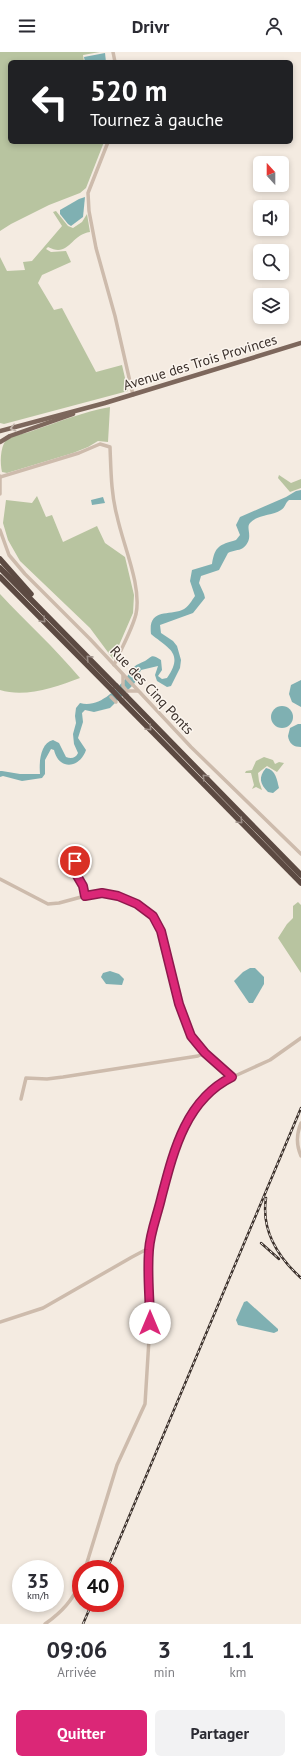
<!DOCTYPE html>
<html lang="fr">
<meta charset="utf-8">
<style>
:root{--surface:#fff;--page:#f2f2f3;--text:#2b2b33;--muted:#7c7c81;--accent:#db2777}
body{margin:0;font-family:"PT Sans",sans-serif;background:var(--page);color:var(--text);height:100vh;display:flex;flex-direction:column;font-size:15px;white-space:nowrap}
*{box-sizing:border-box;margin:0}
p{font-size:13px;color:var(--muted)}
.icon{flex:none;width:22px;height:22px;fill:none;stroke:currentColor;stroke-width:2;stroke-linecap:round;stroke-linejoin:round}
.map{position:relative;height:1572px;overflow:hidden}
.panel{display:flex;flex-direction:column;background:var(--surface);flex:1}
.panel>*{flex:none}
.banner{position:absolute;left:8px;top:8px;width:285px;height:84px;border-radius:6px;box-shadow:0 2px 6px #0003;background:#202124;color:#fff;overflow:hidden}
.needle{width:26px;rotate:339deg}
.buttons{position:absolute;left:253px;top:104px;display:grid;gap:8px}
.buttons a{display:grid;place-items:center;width:36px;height:36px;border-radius:6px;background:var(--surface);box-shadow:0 2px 6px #0003;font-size:20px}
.speed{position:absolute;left:12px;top:1508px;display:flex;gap:8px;font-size:20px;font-weight:700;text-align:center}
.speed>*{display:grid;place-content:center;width:52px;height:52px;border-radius:50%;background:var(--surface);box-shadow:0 2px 6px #0003;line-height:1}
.speed small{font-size:10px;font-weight:400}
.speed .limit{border:6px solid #d22;background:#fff;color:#111}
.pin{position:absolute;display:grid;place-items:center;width:34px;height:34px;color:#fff;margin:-17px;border:2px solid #fff;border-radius:50%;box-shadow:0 1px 4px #0007}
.me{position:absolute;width:44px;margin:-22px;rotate:0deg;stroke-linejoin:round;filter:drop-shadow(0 0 3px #0008)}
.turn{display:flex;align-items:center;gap:14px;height:84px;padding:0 16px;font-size:18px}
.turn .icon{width:52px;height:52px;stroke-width:2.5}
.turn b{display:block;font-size:28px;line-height:34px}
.eta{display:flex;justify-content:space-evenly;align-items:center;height:68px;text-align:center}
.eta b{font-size:24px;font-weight:700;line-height:28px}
.button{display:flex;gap:8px;margin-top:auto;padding:8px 16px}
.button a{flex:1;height:46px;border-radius:6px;background:var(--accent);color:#fff;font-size:16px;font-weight:700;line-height:46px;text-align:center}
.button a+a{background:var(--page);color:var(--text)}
header{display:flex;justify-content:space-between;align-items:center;height:52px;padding:0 16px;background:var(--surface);font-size:18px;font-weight:700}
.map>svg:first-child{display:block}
</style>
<header><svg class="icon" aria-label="menu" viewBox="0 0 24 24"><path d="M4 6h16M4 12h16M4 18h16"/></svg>Drivr<svg class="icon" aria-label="person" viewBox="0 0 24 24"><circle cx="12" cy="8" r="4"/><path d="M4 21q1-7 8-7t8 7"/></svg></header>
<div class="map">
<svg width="301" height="1572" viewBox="0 0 301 1572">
<rect width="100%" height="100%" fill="#f4ebe1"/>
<!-- green -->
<g fill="#b8c4a0">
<polygon points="0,0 100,0 83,3 84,10 10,10 10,90 104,90 86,136 80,141 49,153 11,172 0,179"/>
<path d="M 56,159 L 68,174 L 73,176 L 82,170 L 87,162 L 90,180 C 70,183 69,206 48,195 L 46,197 L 51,200 L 66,199 L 71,210 L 42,223 L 38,231 L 54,258 L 62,256 L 96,320 L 122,313 L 128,339 L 4,372 L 0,371 L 0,205 L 7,219 L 25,218 L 23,210 L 32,209 L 62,174 L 53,160 Z"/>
<path d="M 110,355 L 108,390 L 98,389 L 88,395 L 73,401 L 7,421 L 2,420 C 0,411 0,396 6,388 C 12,383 25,382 32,379 C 58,370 83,360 110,355 Z"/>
<polygon points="279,423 291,431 301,427 301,436 290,440 278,426"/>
<polygon points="37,444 46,465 52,463 63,490 97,474 105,491 125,505 134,543 133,561 113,607 90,576 20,509 8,488 3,471 6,448 32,451"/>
<path d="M 0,542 C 26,570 55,596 80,626 C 56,635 25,646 0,638 Z"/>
<polygon points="264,705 273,708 275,712 279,710 284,711 277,720 267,714 258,721 259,729 262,738 256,735 252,737 254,733 251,721 245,721 246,719 252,718 256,709"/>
<polygon points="298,850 301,853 301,921 278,886 287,872 293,866 293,854"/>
</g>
<!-- water -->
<g fill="#7fb0b2">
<polygon points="105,1 106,10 85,10 84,5"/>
<polygon points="85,145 83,165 71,174 68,172 60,162 60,158 79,147"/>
<path d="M 301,438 L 301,448 L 289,448 C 285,451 285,456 281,458 C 272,464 258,462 250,471 C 245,476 255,486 243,496 C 238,499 233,498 228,501 L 219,518 L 201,524 L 199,531 L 204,542 L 205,546 L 193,561 L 160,573 L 161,581 L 173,589 L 177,594 L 181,608 L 180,616 L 171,634 L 167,635 L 157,629 L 155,623 L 158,614 L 141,618 L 134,632 L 110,656 L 94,660 L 85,658 L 82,661 L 83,670 L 78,686 L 86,698 C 80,716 59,719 54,698 L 51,697 L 45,708 L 45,722 L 42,726 L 22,729 L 3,724 L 0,725 L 0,719 L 2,719 L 20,722 L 40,722 C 39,711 40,691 53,688 L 59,691 L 66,705 C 71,707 76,706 78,701 L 74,692 L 73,682 L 76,671 L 75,664 L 76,656 L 80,651 C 99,656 115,639 127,625 C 129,622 130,617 134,615 C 137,612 141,611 145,609 C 153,604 151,602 161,608 L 162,618 L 158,624 L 162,627 L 167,626 C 184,601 169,597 151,582 C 148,556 168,564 182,558 C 188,556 192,548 195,544 L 190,529 L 192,518 L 212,512 C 215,494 219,493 236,488 L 240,483 L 236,473 L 240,465 L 286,445 L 296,439 Z"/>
<polygon points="103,445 105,451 92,453 91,448"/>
<polygon points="301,628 301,655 292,650 289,642 291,633"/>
<circle cx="282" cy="665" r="11"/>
<path d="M 298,672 L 301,672 L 301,695 C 294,695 289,692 288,684 L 290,676 Z"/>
<path d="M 266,716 C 276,718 277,728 279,736 L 273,741 L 268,740 C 260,732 258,725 266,716 Z"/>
<polygon points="250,916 255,916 264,925 264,932 253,951 249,951 234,929 243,920"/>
<polygon points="110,919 119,922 124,927 122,933 106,932 101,925 103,921"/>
<polygon points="247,1249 278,1277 278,1279 274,1281 238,1273 236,1268 244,1250"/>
</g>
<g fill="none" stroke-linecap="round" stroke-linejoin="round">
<!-- minor -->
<g stroke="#cdbbac" stroke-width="3.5">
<polyline points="113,0 115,10"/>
<polyline points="108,90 88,141 89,159 96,196 115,264 133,343"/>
<polyline points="0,424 0,442"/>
<path d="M 0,425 L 79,401 L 100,392 L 110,395 C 111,418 111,442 117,464 C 123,493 142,534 136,562 C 132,578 121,597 114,613"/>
<polyline points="0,478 9,503 25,522 90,587 191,695 301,802"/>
<polyline points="123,623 123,634 127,639 138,639"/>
<polyline points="111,645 116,650"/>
<polyline points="75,809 76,822 83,834 85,844"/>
<polyline points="0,827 48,852 59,851 85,844 109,842 126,847 149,859 153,864 161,879 179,952 191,984 205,1001 232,1025"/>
<polyline points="21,1047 26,1026 47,1027 63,1025 198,1004 205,1001"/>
<path d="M 301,1071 C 296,1083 296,1093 301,1104"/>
<polyline points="0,1270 43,1256 132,1205 149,1196"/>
<polyline points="85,1517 117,1413 145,1352 150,1271 149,1196 178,1086 198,1054 212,1038 226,1028 270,1008 301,986"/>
<path d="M 45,1572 C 62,1560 73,1548 81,1529"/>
</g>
<!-- major -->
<g stroke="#7d675c" stroke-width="4.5">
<polyline points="0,379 105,351 301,291"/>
<polyline points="0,390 10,384 73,362"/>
</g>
<!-- highway -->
<g stroke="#5c4a42" stroke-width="5.5">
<polyline points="0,507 31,542"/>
<polyline points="0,516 116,634"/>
<polyline points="0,525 112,638"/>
<polyline points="126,644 301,823"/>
<polyline points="122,649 301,831"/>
</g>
<defs>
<g id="rail">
<path d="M 266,1146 C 261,1178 278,1205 301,1226"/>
<polyline points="261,1191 279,1207"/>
<polyline points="107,1517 301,1056"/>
<polyline points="83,1572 92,1551"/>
</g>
</defs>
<!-- rail casing -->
<use href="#rail" stroke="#3b302b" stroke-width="2.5"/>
<!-- rail -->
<use href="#rail" stroke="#fbf5ee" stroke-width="1" stroke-dasharray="3" stroke-linecap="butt"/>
<!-- highway-bridge -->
<g stroke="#5c4a42" stroke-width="5.5">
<polyline points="116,634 126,644"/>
<polyline points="112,638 122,649"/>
</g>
</g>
<!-- one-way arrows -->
<defs><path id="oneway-chevron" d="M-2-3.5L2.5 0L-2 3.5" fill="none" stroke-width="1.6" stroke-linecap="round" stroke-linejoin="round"/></defs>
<use stroke="#c2b5ac" href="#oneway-chevron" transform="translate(13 376) rotate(166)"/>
<g stroke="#9c8e87">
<use href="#oneway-chevron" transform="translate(43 568) rotate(45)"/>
<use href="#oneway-chevron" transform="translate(89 606) rotate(-134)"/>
<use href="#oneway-chevron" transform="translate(149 676) rotate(46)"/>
<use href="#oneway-chevron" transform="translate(205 725) rotate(-134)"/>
<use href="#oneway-chevron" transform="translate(240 769) rotate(46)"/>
</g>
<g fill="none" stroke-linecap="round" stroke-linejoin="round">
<defs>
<path id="route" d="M 75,809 L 76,822 L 83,834 L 85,844 L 102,841 L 118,844 L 137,852 L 153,864 L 161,879 L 179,952 L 191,984 L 205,1001 L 232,1025 C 185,1048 173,1101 161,1147 C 157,1164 150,1181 149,1198 C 147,1222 150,1247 150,1271"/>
</defs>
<!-- route casing -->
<use href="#route" stroke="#8e194d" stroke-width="10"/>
<!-- route -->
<use href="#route" stroke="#db2777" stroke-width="7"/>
</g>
<g text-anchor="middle" stroke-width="3" stroke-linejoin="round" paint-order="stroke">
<!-- street labels -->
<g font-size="14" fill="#3b302b" stroke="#fbf5ee">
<text transform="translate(200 310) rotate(-17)" y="5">Avenue des Trois Provinces</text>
<text transform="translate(152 638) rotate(47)" y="5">Rue des Cinq Ponts</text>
</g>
</g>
</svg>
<div class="buttons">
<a><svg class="needle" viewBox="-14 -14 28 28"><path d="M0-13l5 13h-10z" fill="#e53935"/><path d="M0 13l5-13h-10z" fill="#7c7c81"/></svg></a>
<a><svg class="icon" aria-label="sound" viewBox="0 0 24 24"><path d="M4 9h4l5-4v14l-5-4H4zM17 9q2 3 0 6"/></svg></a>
<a><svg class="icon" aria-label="search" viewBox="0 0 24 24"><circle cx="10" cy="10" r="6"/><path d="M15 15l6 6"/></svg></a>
<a><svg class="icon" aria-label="layers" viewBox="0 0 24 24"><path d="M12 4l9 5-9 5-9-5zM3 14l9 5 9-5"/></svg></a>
</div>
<div class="speed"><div>35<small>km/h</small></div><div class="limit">40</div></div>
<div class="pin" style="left:75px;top:809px;background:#d93025"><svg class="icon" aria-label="arrive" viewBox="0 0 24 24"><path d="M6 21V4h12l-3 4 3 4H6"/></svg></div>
<svg class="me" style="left:150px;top:1271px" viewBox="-20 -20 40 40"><circle r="19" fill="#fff"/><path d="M0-13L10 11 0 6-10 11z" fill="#db2777"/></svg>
<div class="banner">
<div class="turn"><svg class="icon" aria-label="left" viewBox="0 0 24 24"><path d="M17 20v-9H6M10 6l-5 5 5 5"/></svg><div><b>520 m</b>Tournez à gauche</div></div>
</div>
</div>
<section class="panel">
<div class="eta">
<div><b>09:06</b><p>Arrivée</p></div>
<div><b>3</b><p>min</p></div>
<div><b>1.1</b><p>km</p></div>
</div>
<div class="button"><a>Quitter</a><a>Partager</a></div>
</section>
